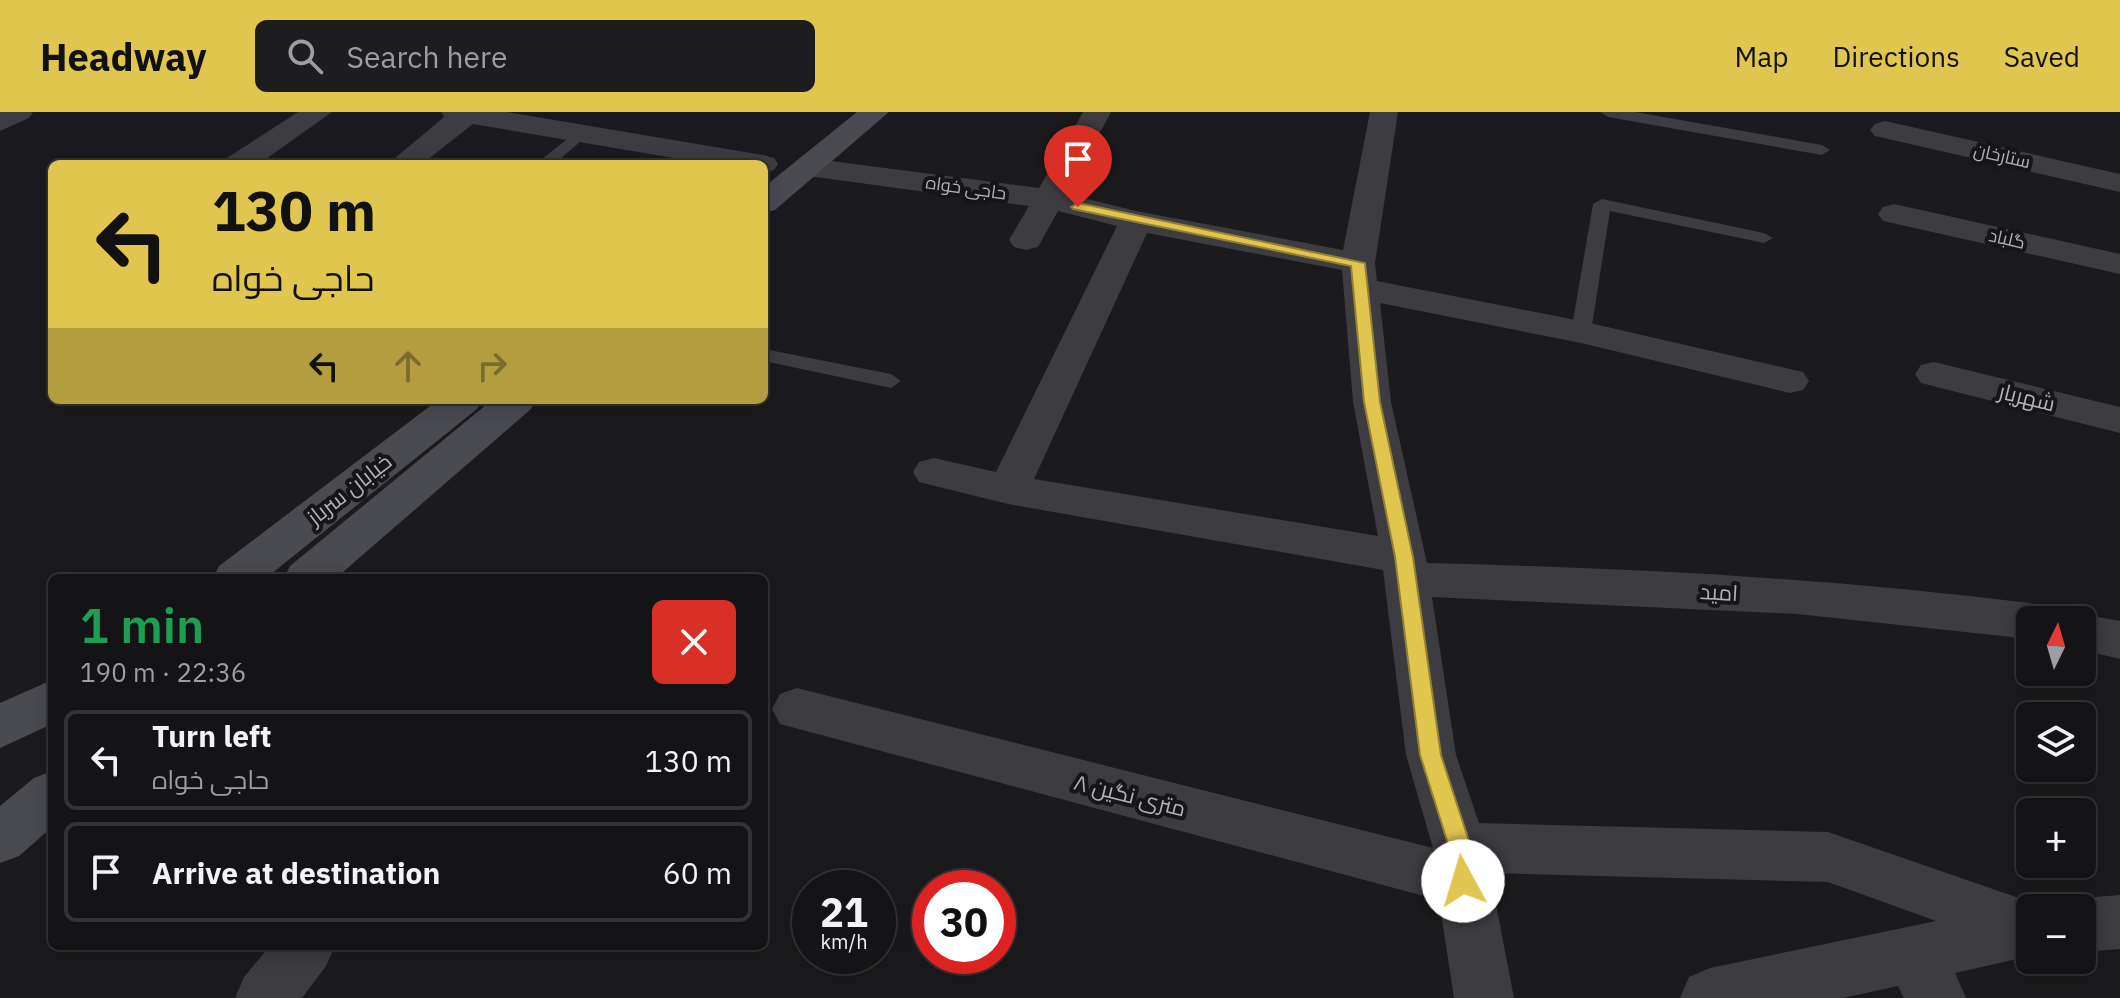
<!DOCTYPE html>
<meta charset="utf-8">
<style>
:root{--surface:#141416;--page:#1d1d1f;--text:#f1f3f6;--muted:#9d9ea1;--line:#333335;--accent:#e0c54f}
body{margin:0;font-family:"IBM Plex Sans",Cairo,sans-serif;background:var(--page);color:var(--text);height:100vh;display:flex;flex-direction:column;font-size:30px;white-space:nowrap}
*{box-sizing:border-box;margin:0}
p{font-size:26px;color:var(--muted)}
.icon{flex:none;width:44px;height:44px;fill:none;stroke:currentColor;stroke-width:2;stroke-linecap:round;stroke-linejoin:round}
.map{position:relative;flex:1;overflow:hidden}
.details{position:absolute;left:48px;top:462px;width:720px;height:376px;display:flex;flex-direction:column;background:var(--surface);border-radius:12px;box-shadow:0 4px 20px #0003,0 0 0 2px var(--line)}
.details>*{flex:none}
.hud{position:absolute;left:48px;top:48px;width:720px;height:244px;border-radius:12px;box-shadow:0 4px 20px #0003,0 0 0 2px var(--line);background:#e0c54f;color:#111;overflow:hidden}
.needle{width:52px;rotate:5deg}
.tools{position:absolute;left:2016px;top:494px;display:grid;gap:16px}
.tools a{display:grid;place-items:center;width:80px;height:80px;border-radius:12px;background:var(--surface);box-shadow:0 4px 20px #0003,0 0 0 2px var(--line);font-size:40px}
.speed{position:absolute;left:792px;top:758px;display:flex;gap:16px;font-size:40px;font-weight:700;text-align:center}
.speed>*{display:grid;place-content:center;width:104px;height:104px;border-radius:50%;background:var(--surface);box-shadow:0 4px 20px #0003,0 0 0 2px var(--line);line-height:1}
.speed small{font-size:20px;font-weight:400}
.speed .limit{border:12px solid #d22;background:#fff;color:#111}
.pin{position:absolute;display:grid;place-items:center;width:68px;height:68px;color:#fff;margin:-82px -34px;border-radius:50% 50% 50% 0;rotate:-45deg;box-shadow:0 0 8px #0007}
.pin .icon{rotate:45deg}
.me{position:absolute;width:88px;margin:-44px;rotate:354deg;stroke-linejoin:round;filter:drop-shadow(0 0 6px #0008)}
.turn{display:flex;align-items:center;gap:28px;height:168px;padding:0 32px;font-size:36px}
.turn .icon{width:104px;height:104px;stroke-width:2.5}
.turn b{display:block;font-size:56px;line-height:68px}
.lanes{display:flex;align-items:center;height:76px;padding:0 32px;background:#0003;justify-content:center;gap:40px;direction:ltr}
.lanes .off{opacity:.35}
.round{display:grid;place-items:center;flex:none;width:84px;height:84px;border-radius:12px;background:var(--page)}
.summary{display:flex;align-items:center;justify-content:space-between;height:136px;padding:0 32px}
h1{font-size:48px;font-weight:600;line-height:60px;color:#1e9e55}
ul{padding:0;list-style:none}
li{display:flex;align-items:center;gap:24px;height:100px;margin:0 16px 12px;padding:0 16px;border:4px solid var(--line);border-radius:12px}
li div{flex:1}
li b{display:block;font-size:30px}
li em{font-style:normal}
header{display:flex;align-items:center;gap:48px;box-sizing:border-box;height:112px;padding:0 40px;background:var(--accent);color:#111}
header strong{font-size:38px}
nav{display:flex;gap:44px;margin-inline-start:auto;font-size:28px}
.search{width:560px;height:72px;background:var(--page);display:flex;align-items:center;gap:20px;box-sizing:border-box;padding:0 28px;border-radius:12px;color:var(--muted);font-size:30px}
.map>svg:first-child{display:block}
</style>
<header>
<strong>Headway</strong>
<div class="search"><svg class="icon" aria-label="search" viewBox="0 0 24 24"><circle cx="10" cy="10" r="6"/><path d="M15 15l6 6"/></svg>Search here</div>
<nav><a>Map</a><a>Directions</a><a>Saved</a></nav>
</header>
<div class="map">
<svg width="2120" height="886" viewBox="0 0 2120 886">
<rect width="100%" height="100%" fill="#1b1b1d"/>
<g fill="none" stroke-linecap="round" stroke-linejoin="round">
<!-- service -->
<g fill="#3c3c41" fill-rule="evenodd">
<polygon points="1600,0 1635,0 1822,33 1830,38 1822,43 1608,5"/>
<polygon points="581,16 587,18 587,24 554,52 536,52"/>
<polygon points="1602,87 1764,121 1773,126 1764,131 1610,99 1591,220 1581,226 1571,220 1593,92"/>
<polygon points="764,237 891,262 901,269 891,276 764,249"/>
</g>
<!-- minor -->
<g fill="#3c3c41" fill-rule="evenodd">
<polygon points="0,0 33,0 29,6 0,19"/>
<polygon points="298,0 332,0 259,52 223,52 227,46"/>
<polygon points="441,0 507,0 763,43 774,46 778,52 774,58 764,61 764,52 709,52 473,12 422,52 388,52 444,5"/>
<path d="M 1083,0 L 1111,0 L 1067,82 L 1136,99 L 1343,138 L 1370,0 L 1398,0 L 1375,151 L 1377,169 L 1581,209 L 1803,260 L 1809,269 L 1803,278 L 1790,281 L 1581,231 L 1380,191 L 1391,290 L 1427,451 C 1629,456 1830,466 2030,491 L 2046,496 L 2053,508 L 2030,508 L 2030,527 L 1797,502 L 1432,485 L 1456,643 L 1479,711 L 1828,720 L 2048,796 L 2030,796 L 2030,844 L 1955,861 L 1966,886 L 1904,886 L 1898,874 L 1843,886 L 1680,886 L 1689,865 L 1710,856 L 1936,809 L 1828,770 L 1490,761 L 1514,886 L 1454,886 L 1439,788 L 780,612 L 772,597 L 780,582 L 797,576 L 1433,736 L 1406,643 L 1383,458 L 1008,392 L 919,370 L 913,360 L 919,350 L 934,346 L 996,360 L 1117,114 L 1058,99 L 1038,135 L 1026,138 L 1014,135 L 1009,128 L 1029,94 L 808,64 L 797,62 L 793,55 L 797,48 L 808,46 L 1039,76 ZM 1147,121 L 1342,158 L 1353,290 L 1378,424 L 1034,367 Z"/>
<polygon points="1885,9 2120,62 2120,80 1875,24 1870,18 1875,12"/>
<polygon points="1894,92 2120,142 2120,162 1883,109 1878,102 1883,95"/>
<polygon points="1934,250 2120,295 2120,321 1921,271 1915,262 1921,253"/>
<polygon points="2082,502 2120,509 2120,547 2082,538 2082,508 2065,508"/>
<polygon points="2120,783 2120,837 2082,840 2082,796 2062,794 2082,786"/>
<polygon points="270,834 335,834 326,854 302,886 235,886 244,865"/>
</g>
<!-- secondary -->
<g fill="#4a4b51" fill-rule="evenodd">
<polygon points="857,0 889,0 775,98 764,101 764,75"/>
<polygon points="438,288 482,288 477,297 266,466 213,466 219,454"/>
<polygon points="492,288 536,288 531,297 336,466 284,466 290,454"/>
<polygon points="52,568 52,612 0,636 0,591"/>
<polygon points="52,659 52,715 19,744 0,751 0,694 34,666"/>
</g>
</g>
<!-- route -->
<polygon fill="#e0c54f" stroke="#928033" stroke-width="2" points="1078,91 1365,151 1380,290 1413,445 1441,643 1471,735 1474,769 1471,777 1463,780 1455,777 1449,735 1420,643 1395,445 1364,290 1351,154 1073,97 1071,95"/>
<g text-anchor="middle" stroke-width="8" stroke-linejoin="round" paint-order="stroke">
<!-- far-street labels -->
<g font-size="18" fill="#afb1bb" stroke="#161618">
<text transform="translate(2002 44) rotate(13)" y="6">ستارخان</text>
<text transform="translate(966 76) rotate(8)" y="6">حاجی خواه</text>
<text transform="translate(2007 127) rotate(13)" y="6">گلباد</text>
</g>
<!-- street labels -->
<g font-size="22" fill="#afb1bb" stroke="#161618">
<text transform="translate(2027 285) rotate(14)" y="8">شهریار</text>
<text transform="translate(349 377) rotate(-38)" y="8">خیابان سرباز</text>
<text transform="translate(1719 480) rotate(3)" y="8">امید</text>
<text transform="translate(1130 683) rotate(14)" y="8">۸ متری نگین</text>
</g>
</g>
</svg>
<div class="tools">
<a><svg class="needle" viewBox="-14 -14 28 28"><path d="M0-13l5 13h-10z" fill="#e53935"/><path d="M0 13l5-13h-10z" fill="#9d9ea1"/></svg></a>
<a><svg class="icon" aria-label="layers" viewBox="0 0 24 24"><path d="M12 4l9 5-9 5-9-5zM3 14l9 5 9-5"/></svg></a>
<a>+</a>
<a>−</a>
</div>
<div class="speed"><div>21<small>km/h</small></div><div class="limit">30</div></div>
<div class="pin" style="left:1078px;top:95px;background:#d93025"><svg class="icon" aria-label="arrive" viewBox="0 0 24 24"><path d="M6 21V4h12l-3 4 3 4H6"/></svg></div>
<svg class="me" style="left:1463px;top:769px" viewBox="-20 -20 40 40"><circle r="19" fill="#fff"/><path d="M0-13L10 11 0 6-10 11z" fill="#e0c54f"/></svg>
<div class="hud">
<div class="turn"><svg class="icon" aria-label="left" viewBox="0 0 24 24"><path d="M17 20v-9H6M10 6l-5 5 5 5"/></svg><div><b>130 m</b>حاجی خواه</div></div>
<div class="lanes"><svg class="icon" aria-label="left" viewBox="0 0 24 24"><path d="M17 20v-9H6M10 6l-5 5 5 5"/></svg><svg class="icon off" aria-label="ahead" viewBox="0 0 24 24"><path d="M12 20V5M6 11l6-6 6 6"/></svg><svg class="icon off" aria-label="right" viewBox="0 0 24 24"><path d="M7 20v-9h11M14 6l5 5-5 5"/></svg></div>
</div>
<section class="details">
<div class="summary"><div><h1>1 min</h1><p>190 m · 22:36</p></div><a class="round" style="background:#d93025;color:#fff"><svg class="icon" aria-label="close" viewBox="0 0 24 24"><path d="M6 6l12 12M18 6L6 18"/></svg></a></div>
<ul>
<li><svg class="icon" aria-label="left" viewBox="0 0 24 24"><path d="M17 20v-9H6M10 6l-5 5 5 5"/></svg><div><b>Turn left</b><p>حاجی خواه</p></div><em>130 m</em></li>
<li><svg class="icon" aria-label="arrive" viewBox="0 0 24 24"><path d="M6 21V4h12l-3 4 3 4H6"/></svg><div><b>Arrive at destination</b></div><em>60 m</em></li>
</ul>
</section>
</div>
